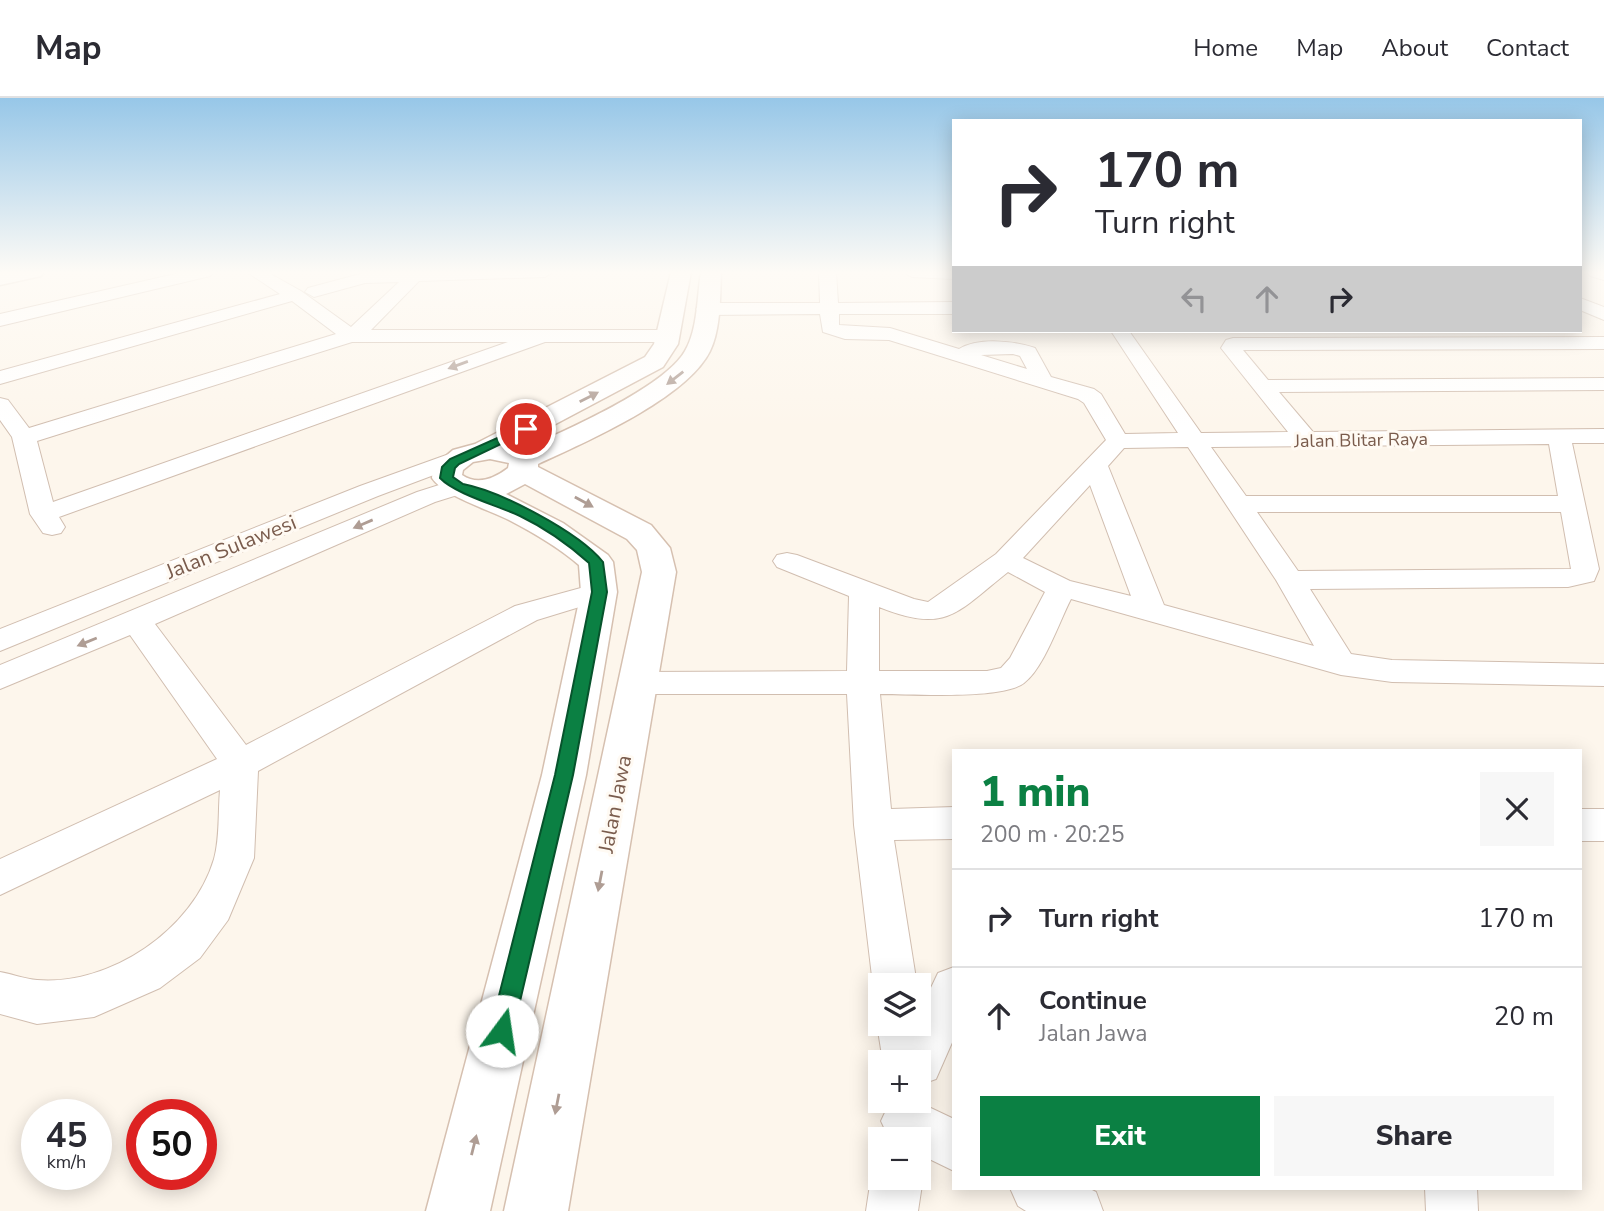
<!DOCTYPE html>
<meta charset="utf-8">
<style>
:root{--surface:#fff;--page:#f7f7f7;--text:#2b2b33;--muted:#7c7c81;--line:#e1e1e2;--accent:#0b8043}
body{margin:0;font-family:"Nunito Sans",sans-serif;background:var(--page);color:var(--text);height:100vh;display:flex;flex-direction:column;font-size:26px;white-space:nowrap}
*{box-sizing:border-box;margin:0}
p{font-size:23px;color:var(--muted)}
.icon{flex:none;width:38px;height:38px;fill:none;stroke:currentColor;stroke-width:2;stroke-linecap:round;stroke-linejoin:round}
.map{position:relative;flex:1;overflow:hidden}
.sheet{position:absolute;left:952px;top:651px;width:630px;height:441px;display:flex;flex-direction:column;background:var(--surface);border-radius:0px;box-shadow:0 4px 18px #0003}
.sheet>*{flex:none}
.banner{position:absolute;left:952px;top:21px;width:630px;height:214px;border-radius:0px;box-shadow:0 4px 18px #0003;background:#fff;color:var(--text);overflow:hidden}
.fabs{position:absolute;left:868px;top:875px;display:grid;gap:14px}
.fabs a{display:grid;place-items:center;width:63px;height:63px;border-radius:0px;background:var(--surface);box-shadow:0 4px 18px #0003;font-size:35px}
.speed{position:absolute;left:21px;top:1001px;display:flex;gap:14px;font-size:35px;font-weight:700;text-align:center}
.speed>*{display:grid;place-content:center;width:91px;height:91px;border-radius:50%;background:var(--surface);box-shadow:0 4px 18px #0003;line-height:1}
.speed small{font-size:18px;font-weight:400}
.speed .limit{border:10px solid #d22;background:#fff;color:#111}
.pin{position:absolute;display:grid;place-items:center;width:60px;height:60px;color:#fff;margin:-30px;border:4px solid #fff;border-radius:50%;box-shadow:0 2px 7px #0007}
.me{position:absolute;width:77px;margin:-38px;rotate:14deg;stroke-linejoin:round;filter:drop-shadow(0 0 5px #0008)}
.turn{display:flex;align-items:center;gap:24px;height:147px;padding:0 28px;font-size:32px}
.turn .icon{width:91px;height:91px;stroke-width:2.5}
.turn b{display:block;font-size:49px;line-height:60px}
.lanes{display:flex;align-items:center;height:66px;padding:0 28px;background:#0003;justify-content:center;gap:35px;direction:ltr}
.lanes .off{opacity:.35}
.round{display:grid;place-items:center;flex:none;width:74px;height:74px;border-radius:0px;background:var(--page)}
.headline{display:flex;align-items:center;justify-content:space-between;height:119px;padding:0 28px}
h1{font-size:42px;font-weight:800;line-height:52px;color:var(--accent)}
.action{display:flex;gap:14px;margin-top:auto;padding:14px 28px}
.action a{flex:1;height:80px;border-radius:0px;background:var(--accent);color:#fff;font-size:28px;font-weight:800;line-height:80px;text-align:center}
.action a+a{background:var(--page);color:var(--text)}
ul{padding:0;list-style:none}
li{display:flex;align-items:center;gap:21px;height:98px;padding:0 28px;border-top:2px solid var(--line)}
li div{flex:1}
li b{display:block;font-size:26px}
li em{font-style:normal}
header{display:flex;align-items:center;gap:42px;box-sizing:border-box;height:98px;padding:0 35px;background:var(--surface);border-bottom:2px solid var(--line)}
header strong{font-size:33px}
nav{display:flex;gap:38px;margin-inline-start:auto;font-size:24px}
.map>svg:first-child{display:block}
</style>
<header>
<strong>Map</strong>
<nav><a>Home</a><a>Map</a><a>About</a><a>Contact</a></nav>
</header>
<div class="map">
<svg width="1604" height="1113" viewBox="0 0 1604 1113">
<rect width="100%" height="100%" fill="#fdf6ec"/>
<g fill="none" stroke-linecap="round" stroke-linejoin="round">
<defs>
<g id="minor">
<polygon points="184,174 213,174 210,178 0,228 0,216"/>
<path d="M 247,174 L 267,174 L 301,193 L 351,229 L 399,184 L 365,185 L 314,199 L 305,194 L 308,190 L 364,175 L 553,174 L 545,179 L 419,183 L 371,232 L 667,232 L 677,238 L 667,244 L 545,244 L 59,419 L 65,429 L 61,435 L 52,437 L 43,435 L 30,416 L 12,339 L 0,322 L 0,300 L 8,302 L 29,330 L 336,236 L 292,203 L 0,286 L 0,273 L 280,196 ZM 352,244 L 508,244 L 53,404 L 37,343 Z"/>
<path d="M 819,174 L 836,174 L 838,205 L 954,204 L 954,216 L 839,216 L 839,227 L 890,230 L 959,251 C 979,239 1014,243 1035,250 L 1051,279 L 1094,291 L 1101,296 L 1125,336 L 1178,335 L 1111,233 L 1129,233 L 1201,335 L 1288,334 L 1221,250 L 1226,242 L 1233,240 L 1604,239 L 1604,251 L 1243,252 L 1268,282 L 1604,280 L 1604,292 L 1279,294 L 1313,334 L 1604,331 L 1604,345 L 1572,345 L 1599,471 L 1594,483 L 1568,489 L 1310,491 L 1351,556 L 1392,562 L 1604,566 L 1604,588 L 1392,584 L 1341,577 L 1071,501 C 1059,524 1044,570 1024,585 C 1003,602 910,596 880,596 L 891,711 L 954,709 L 954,741 L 894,742 L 917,887 L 880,887 L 879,902 L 873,887 L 854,727 L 847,596 L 639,596 L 627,593 L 623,585 L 627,577 L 639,574 L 847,573 L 849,498 L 777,469 L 773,463 L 777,457 L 787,455 L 797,457 L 914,501 L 928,504 L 996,456 L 1106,342 L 1084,305 L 1078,301 L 889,242 L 845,241 L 823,234 L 820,216 L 705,217 L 696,211 L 705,205 L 820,205 ZM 1013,256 L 1020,258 L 1027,271 L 981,257 ZM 1549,346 L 1558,398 L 1246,398 L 1211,349 ZM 1188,349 L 1276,482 L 1314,548 L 1164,507 L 1108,368 L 1124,350 ZM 1090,387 L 1131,498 L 1070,483 L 1023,460 ZM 1257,414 L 1561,414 L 1571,471 L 1298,473 ZM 1008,474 L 1045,494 L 1010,560 L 1001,570 L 987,573 L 879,573 L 879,509 C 947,536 956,515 1008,474 Z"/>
<polygon points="903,174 954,174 954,181 912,179"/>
<polygon points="1587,174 1604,174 1604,182 1590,178"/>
<polygon points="1580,200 1604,209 1604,222 1580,212"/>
<polygon points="463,351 471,353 475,358 471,363 378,398 0,553 0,531 360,388"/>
<path d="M 458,381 L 467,384 L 471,389 L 467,394 L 435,404 L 155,526 L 246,647 L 515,508 L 599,485 L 609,488 L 614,494 L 609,500 L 537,522 L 258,673 L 254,760 L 228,822 L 200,860 L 160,890 L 94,919 L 37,926 L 0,916 L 0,874 C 12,876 25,881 37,882 C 110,888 193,832 214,761 C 220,740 218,713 220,692 L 0,797 L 0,761 L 217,661 L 130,537 L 0,591 L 0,567 L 417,394 Z"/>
<rect x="1580" y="711" width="24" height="32"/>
<polygon points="954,869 954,940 936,981 919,987 919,964 883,964 877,926 880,919 880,926 919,926 919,915 938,875"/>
<polygon points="896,1003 916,1003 954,1021 954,1073 919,1056 919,1041 889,1040 881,1023 889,1006"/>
<polygon points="880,1061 880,1080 919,1080 919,1071 923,1080 918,1113 866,1113 871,1080"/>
<polygon points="1010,1090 1088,1090 1096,1094 1103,1113 1026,1113 1018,1108"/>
<polygon points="1425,1090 1477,1090 1478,1113 1426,1113"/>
</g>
<polygon id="tertiary" points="44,174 41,178 0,187 0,175"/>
<path id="secondary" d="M 671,174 L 691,174 L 678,246 L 663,269 L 516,347 L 526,350 C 565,333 665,289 685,253 C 698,231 697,198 701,174 L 721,174 C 720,197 721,231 710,253 C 687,300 586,344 538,366 L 538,369 L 651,427 L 670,450 L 676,474 L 568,1113 L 504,1113 L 642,474 L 637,452 L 627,441 L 525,386 L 506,396 L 563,425 L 608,457 L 613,464 L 617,494 L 586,677 L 490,1113 L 426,1113 L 542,677 L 581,494 L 579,467 C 558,449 534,435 509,422 C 487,411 444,398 432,380 L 433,369 L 453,352 L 475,346 L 645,259 L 654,246 ZM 490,361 L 509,365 L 508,370 C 495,380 478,388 462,377 L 463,372 L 473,364 Z"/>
</defs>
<!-- minor casing -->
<use href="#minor" stroke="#d1beb0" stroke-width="2"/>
<!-- tertiary casing -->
<use href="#tertiary" stroke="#d1beb0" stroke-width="3"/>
<!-- secondary casing -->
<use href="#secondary" stroke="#d6c0b0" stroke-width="3"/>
<!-- minor -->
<use href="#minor" fill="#fff" fill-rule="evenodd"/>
<!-- tertiary -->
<use href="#tertiary" fill="#fff" fill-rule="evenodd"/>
<!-- secondary -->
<use href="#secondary" fill="#fff" fill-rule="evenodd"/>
</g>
<!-- one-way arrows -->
<defs><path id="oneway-solid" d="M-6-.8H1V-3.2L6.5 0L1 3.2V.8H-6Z" transform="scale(1.75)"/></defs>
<g fill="#af9d94">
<use href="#oneway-solid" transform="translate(458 267) rotate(160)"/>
<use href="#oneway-solid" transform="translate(675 280) rotate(142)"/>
<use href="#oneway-solid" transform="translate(589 299) rotate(-27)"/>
<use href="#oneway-solid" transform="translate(584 404) rotate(29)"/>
<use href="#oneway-solid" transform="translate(363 426) rotate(157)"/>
<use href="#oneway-solid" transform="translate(87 544) rotate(158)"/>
<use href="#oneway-solid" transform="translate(600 783) rotate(101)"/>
<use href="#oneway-solid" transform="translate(557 1006) rotate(101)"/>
<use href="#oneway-solid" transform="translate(474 1047) rotate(-76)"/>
</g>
<!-- sky -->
<linearGradient id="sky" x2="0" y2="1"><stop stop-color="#97c7e8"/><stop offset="0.53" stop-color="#fefbf6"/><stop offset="1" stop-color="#fefbf6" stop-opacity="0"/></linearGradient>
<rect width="1604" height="329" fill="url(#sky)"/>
<!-- route -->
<path fill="#0b8043" stroke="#07532c" stroke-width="2" d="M 522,329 L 532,331 L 459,366 L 455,370 L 453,379 L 463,386 C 500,393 579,434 603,464 L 607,494 L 573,677 L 513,933 L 510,942 L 502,945 L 494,942 L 490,933 L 555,677 L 592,494 L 589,465 C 569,447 545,430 520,418 C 499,408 455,396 440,380 L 442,369 L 450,361 Z"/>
<g text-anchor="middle" stroke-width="6" stroke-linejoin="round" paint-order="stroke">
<!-- far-street labels -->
<g font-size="18" fill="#7a5c4d" stroke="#fffaf3">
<text transform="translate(1361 342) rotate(-1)" y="6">Jalan Blitar Raya</text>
</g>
<!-- street labels -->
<g font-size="21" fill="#7a5c4d" stroke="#fffaf3">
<text transform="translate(231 449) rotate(-22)" y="7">Jalan Sulawesi</text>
<text transform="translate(615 706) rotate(-79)" y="7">Jalan Jawa</text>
</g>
</g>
</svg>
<div class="fabs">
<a><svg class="icon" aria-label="layers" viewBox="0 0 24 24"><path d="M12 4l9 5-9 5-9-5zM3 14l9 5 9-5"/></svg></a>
<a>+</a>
<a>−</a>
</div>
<div class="speed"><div>45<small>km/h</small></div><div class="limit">50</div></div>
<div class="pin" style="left:526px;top:331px;background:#d93025"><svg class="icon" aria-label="arrive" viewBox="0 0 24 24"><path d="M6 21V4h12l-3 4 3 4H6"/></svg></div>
<svg class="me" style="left:502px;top:933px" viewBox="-20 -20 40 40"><circle r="19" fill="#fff"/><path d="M0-13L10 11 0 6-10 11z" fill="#0b8043"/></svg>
<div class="banner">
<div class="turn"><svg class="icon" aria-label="right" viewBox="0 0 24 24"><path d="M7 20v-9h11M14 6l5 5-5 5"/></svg><div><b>170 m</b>Turn right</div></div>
<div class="lanes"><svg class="icon off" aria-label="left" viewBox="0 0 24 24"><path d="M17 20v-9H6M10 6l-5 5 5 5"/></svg><svg class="icon off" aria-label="ahead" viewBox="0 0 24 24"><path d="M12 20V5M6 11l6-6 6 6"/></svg><svg class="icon" aria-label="right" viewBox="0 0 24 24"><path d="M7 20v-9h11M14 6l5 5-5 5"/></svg></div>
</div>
<section class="sheet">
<div class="headline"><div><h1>1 min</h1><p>200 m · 20:25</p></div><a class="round"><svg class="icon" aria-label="close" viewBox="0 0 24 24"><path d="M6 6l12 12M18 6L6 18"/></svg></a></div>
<ul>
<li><svg class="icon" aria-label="right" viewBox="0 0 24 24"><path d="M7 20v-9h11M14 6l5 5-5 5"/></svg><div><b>Turn right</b></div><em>170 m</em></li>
<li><svg class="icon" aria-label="ahead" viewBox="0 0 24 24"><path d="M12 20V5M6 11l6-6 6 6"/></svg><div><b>Continue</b><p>Jalan Jawa</p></div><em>20 m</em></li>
</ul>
<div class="action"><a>Exit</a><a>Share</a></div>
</section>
</div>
